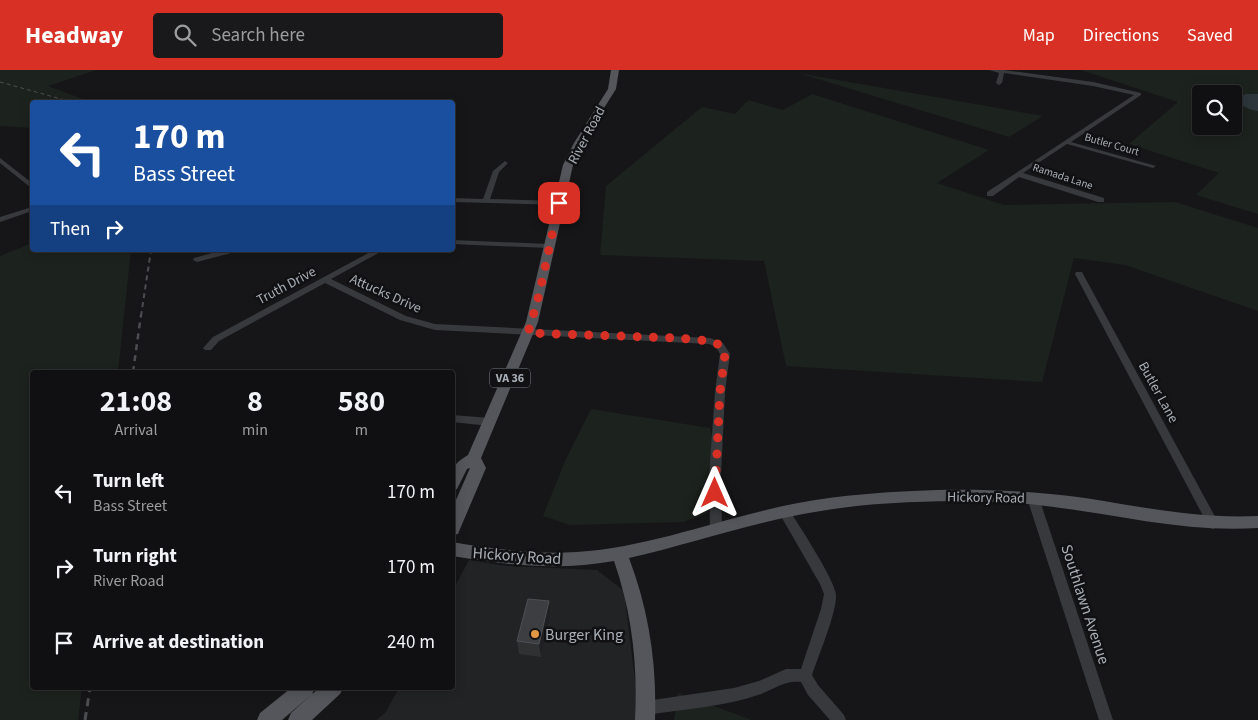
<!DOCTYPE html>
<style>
:root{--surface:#101012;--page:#19191b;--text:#f1f3f6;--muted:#9c9d9f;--line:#303032;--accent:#d93025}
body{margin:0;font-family:"Source Sans 3",sans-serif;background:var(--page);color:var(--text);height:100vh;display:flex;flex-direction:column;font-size:19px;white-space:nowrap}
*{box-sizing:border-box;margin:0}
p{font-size:16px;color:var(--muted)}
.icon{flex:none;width:28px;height:28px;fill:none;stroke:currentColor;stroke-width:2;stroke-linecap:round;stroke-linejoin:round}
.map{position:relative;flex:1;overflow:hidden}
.side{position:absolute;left:30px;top:300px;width:425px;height:320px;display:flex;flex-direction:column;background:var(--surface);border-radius:5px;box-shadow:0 2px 12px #0003,0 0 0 1px var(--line)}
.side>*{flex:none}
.top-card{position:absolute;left:30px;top:30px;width:425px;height:152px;border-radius:5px;box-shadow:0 2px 12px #0003,0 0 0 1px var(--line);background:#1a4fa0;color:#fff;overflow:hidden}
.tools{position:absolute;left:1192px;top:15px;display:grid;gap:10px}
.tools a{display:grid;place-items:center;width:50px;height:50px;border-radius:5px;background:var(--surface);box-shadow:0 2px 12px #0003,0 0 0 1px var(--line);font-size:25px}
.pin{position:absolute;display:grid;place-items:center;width:42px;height:42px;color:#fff;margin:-21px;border-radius:10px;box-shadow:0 2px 8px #0006}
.me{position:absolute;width:55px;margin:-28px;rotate:0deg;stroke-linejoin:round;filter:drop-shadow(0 0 4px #0008)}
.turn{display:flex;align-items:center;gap:18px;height:105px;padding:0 20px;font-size:22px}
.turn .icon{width:65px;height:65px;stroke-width:2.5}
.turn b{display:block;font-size:35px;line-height:42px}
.then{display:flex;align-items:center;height:48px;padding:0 20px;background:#0003;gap:10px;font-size:19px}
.eta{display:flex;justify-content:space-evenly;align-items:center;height:85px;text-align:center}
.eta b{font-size:30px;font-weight:700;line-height:35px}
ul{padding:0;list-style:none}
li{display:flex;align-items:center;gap:15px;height:75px;padding:0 20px}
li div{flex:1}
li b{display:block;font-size:19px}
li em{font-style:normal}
header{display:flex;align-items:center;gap:30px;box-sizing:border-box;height:70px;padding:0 25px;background:var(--accent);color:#fff}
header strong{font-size:24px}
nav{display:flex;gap:28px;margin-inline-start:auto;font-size:18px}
.search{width:350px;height:45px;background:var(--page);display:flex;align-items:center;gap:12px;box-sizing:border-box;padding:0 18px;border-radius:5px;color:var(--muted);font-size:19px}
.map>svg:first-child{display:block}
</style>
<header>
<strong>Headway</strong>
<div class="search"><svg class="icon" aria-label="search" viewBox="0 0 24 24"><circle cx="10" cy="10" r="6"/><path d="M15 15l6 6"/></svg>Search here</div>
<nav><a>Map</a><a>Directions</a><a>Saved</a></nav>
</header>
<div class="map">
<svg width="1258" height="650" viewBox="0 0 1258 650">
<rect width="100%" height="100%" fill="#161618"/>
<!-- built -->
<polygon fill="#222325" points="469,490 506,496 597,500 624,521 640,650 376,650 385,643 399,618 452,618 453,520"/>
<!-- green -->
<g fill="#1c221d" fill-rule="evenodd">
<polygon points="0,0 96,0 48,16 91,32 32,32 32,58 0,56"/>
<path d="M 1081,0 L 1258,0 L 1258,144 L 1196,125 L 1219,103 L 1129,74 L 1178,32 ZM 1201,24 L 1234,24 L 1234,56 L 1201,56 Z"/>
<polygon points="798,3 1043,46 1009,67"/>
<polygon points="812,24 989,80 937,113 1004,135 1175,132 1258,158 1258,241 1125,195 1074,188 1042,312 786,296 764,191 600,185 606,116 702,37 735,44 748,30 783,40"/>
<polygon points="32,173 32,180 131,180 118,302 32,302 32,618 82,618 78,650 0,650 0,186"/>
<polygon points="591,339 710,358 720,404 708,443 683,452 570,455 543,446 565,391"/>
<polygon points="678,623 752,650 674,650"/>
</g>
<!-- water -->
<path fill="#2d373b" d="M 1246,24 L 1258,24 L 1258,41 C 1249,40 1241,36 1236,28 Z"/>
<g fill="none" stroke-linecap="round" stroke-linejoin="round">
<!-- minor -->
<g fill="#37393c" fill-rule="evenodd">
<polygon points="989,0 1004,0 1093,12 1141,23 1141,25 1071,72 1156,96 1153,98 1067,74 1023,103 1104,128 1104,132 1098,132 1019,107 993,126 987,126 987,122 1007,109 1134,25 1093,16 1004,3 1002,13 999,15 996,13 999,3"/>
<polygon points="0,88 32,113 32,118 30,117 0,93"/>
<polygon points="505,91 508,93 499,102 490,129 559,131 562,131 562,135 452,132 452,128 483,129 493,101"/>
<polygon points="32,137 32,141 0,152 0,147"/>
<polygon points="452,170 549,174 553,176 549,178 452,174"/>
<polygon points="223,180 236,180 235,182 197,192 193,190 194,188"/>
<polygon points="374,180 384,180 331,209 406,246 435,254 710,268 723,273 730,284 725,322 721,406 722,459 720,462 716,464 712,462 710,459 709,406 715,322 720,284 716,277 709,274 435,260 400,250 325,213 219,271 211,280 205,280 203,278 213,267"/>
<polygon points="1076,202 1082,202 1083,204 1219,454 1217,457 1213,459 1209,457 1075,204"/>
<polygon points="452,345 490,348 495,352 490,356 452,352"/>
<polygon points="1033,424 1037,425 1039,428 1113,650 1099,650 1027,428 1029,425"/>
<path d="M 784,437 L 788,438 C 798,454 835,510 836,525 C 837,542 818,587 812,605 L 818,615 L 844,645 L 846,650 L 830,650 L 808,625 L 801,612 C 785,610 774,619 761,624 C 724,637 684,639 646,645 L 641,643 L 639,638 L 641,633 L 646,631 L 734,618 L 759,611 L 786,599 L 801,599 L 821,539 L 824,524 L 820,514 L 778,441 L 780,438 Z"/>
</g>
<!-- major -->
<g fill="#54565b" fill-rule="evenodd">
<path d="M 611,0 L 619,0 L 616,19 L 582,73 L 573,95 L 538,252 L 481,388 L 486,398 L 460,459 L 458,464 L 452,465 L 452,439 L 470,398 L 467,399 L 457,419 L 452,421 C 452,400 450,396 468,385 L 526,252 L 563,95 L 574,73 L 608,19 Z"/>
<path d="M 937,420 C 986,419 1036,421 1085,428 C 1143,437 1199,449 1258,446 L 1258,458 C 1170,464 1086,435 998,432 C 932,430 863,432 798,445 C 741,456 686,475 629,488 C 649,541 657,594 655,650 L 635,650 C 638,595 632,543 614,491 C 559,501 507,495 452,486 L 452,472 C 494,479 535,485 577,482 C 652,477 724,447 798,433 C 844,424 890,422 937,420 Z"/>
<polygon points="291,618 315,618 312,624 320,618 343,618 340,624 312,650 288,650 291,643 311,625 282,650 257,650 260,643"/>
</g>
<!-- rail-far3 -->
<polyline stroke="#4b4d51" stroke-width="1" stroke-dasharray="4 3" stroke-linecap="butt" points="0,12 72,32"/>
<!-- rail-far2 -->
<polyline stroke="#4b4d51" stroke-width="2" stroke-dasharray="5 4" stroke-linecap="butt" points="141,246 151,180"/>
<!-- rail-far1 -->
<polyline stroke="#4b4d51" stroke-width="2.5" stroke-dasharray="6 5" stroke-linecap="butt" points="133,302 141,245"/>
<!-- rail -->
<polyline stroke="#4b4d51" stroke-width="3" stroke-dasharray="8 6" stroke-linecap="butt" points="85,650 90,618"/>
</g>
<!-- wall -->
<polygon fill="#2f3133" points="549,531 551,544 541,587 519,584 517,571"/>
<!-- shaded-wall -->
<polygon fill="#202022" points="549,531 551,544 541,587 539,574"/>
<!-- building -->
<polygon fill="#3c3e41" stroke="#4d5054" points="528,529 549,531 539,574 517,571"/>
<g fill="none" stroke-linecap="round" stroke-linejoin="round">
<!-- route -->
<polyline stroke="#d93025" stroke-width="9" stroke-dasharray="0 16.2" points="559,133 539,225 528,263 677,268 710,271 720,275 725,284 720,322 715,423"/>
</g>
<!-- markers -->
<circle fill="#e39643" stroke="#111113" stroke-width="2" cx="535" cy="564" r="5"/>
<g text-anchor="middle" stroke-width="5" stroke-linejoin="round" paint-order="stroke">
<!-- far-street labels -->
<g font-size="11" fill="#a9afb7" stroke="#111113">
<text transform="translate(1112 74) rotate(16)" y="4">Butler Court</text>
<text transform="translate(1063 106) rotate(18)" y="4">Ramada Lane</text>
</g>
<!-- shield labels -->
<rect fill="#111113" stroke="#7b8086" stroke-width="1" x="490" y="298.5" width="40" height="19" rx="4"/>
<g font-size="12" font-weight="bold" fill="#a9afb7">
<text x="510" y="312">VA 36</text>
</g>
<!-- street labels -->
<g font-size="14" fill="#a9afb7" stroke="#111113">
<text transform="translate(586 65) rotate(-62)" y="5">River Road</text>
<text transform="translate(286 215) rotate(-28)" y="5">Truth Drive</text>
<text transform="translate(386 223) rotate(24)" y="5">Attucks Drive</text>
<text transform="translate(1159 322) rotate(61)" y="5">Butler Lane</text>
<text transform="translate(986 427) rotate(1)" y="5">Hickory Road</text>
</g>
<!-- near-street labels -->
<g font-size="16" fill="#a9afb7" stroke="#111113">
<text transform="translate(517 485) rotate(4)" y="6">Hickory Road</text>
<text transform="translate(1086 534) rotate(72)" y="6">Southlawn Avenue</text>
</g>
<!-- near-poi labels -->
<g font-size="16" fill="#a9afb7" stroke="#111113" text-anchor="start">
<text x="545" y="570">Burger King</text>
</g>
</g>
</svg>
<div class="tools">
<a><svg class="icon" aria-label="search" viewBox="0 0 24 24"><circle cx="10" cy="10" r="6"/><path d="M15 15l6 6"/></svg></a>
</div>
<div class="pin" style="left:559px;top:133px;background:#d93025"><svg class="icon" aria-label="arrive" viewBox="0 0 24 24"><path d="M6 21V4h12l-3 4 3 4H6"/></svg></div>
<svg class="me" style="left:715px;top:423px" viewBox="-20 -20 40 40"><path d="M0-17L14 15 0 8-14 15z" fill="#d93025" stroke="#fff" stroke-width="4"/></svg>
<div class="top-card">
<div class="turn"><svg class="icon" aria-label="left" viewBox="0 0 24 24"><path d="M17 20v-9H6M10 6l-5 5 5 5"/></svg><div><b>170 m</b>Bass Street</div></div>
<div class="then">Then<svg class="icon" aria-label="right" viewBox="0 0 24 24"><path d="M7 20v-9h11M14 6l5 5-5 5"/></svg></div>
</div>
<section class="side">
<div class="eta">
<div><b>21:08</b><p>Arrival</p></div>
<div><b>8</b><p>min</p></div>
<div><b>580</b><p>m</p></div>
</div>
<ul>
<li><svg class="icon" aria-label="left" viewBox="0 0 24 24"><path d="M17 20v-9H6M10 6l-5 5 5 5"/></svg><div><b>Turn left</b><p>Bass Street</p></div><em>170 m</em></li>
<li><svg class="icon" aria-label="right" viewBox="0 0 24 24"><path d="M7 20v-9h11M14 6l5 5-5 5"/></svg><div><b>Turn right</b><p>River Road</p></div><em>170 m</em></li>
<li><svg class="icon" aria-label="arrive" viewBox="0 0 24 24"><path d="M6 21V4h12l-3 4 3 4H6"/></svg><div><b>Arrive at destination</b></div><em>240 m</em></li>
</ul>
</section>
</div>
